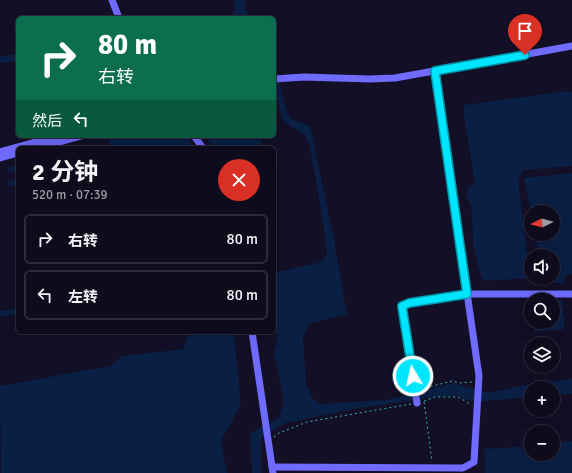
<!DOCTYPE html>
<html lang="zh">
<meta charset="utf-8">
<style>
:root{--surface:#0e0b1c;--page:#171425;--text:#f1f3f6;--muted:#9b9ba3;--line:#2e2b3b}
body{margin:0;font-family:Signika,"Noto Sans SC",sans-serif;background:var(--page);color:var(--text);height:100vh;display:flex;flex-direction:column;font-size:15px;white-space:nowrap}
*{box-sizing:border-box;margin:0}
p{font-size:13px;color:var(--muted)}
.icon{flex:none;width:22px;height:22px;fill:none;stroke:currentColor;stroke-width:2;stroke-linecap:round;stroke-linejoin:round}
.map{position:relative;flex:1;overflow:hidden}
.sheet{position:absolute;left:16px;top:146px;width:260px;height:188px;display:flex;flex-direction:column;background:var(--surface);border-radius:6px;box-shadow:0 4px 16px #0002,0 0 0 1px var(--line)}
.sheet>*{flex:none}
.guide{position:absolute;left:16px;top:16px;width:260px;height:122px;border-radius:6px;box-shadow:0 4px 16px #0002,0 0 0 1px var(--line);background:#0b6e4f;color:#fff;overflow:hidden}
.needle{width:26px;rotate:264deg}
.buttons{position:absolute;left:524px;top:205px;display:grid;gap:8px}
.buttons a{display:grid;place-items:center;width:36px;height:36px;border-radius:50%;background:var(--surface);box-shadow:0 4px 16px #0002,0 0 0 1px var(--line);font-size:20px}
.pin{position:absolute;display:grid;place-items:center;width:34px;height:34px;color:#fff;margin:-41px -17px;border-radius:50% 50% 50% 0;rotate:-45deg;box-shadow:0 0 4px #0007}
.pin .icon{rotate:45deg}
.me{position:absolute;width:44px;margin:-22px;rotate:351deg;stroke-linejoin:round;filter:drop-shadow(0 0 3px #0008)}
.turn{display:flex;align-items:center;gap:14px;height:84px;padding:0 16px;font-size:18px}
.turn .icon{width:52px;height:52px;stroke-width:2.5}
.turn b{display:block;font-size:28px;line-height:34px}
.then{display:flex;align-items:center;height:38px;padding:0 16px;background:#0003;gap:8px;font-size:15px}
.round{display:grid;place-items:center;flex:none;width:42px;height:42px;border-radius:21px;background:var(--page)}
.head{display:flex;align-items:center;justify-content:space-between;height:68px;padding:0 16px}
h1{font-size:24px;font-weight:700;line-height:30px}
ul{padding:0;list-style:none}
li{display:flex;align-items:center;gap:12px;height:50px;margin:0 8px 6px;padding:0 8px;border:2px solid var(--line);border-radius:6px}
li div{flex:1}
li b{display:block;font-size:15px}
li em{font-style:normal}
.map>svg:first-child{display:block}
</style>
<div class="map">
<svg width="572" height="473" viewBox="0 0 572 473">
<rect width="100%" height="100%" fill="#130f26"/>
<!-- water -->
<g fill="#0a1f44">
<polygon points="235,0 244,0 246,10 249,18 228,18 234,13"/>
<polygon points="18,54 18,61 0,63 0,56"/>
<polygon points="274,60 285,105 290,119 310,126 334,239 347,314 308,324 303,338 306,385 314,400 320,404 386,400 453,383 488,393 535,383 572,379 572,394 553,395 553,388 531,388 531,397 474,402 455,395 427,398 360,408 285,423 261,438 261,473 252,473 250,433 279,418 284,401 274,353 277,340 274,312 274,273 321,262 327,255 322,215 310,147 305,135 291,127 282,118 274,87"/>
<polygon points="568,91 572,92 572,166 523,170 518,180 530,274 528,278 486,281 482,279 473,244 473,236 471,206 467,197 467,189 475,184 464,116 464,105"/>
<polygon points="108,136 187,136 194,148 110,148"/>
<polygon points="205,136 260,136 263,148 213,148"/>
<polygon points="572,173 572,274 566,275 563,283 545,283 544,278 553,278 553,256 539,256 535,234 553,234 553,212 531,213 524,178"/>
<polygon points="535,299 562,300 565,329 535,332 535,322 553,322 553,300"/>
<polygon points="18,308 18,314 0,317 0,311"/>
<polygon points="201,332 234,332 241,404 221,441 227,473 1,473 0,386 110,366 122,356 184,349 187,335"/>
<polygon points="572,441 572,473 485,473 484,449 531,446 531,454 553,454 553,443"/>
</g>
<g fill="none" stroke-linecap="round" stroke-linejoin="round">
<!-- canal -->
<g stroke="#0a1f44" stroke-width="6">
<polyline points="11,170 18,168"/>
<polyline points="10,183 18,181"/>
</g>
<!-- path -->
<g stroke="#2fb8b0" stroke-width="1" stroke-dasharray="2 3" stroke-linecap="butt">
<polyline points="421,389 452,381 459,383 473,382"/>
<polyline points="424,401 435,397 458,397 470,404"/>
<polyline points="424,402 432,461"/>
<polyline points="274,437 279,433 307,422 411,404"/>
</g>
<!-- secondary -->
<g stroke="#6f6bff" stroke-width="7">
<polyline points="112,0 119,18"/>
<polyline points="274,79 304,77 370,79 395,78 572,46"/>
<polyline points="194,136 203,148"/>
<polyline points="38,148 81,136"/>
<polyline points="0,152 57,136"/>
<polyline points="0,158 18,153"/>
<polyline points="252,332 273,473"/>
<polyline points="417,403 402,306 409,303 467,294 572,294"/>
<polyline points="272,467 463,468 474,462 479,376 435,71"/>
</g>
</g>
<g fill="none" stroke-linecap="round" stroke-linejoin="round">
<defs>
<polyline id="route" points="413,376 402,306 409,303 467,294 435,71 525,55"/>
</defs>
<!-- route casing -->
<use href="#route" stroke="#0095a6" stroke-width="10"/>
<!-- route -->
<use href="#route" stroke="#00e5ff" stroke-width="7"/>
</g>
</svg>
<div class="buttons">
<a><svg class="needle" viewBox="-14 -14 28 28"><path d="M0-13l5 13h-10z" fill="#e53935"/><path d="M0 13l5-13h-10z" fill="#9b9ba3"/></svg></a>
<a><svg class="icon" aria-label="sound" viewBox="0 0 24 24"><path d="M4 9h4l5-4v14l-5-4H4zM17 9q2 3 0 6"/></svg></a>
<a><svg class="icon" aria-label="search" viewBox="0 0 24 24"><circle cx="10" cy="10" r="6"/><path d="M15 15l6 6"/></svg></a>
<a><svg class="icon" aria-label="layers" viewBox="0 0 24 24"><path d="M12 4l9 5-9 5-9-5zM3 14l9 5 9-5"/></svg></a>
<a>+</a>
<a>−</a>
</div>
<div class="pin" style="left:525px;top:55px;background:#d93025"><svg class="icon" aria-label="arrive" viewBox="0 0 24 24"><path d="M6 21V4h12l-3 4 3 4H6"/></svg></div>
<svg class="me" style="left:413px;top:376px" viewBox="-20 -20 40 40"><circle r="17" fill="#00e5ff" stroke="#fff" stroke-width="3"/><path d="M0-11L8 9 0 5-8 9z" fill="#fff"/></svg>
<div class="guide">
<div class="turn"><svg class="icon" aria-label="right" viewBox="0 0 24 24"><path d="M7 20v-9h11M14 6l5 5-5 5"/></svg><div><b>80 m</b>右转</div></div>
<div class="then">然后<svg class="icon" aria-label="left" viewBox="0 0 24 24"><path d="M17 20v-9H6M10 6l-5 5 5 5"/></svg></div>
</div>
<section class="sheet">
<div class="head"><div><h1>2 分钟</h1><p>520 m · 07:39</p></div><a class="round" style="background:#d93025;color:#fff"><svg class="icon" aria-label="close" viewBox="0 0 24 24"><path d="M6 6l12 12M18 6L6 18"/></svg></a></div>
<ul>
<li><svg class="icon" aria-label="right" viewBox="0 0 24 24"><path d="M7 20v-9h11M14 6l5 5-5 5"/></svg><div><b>右转</b></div><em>80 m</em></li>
<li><svg class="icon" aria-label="left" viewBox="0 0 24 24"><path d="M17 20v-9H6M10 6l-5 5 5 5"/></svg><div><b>左转</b></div><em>80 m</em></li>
</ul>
</section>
</div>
